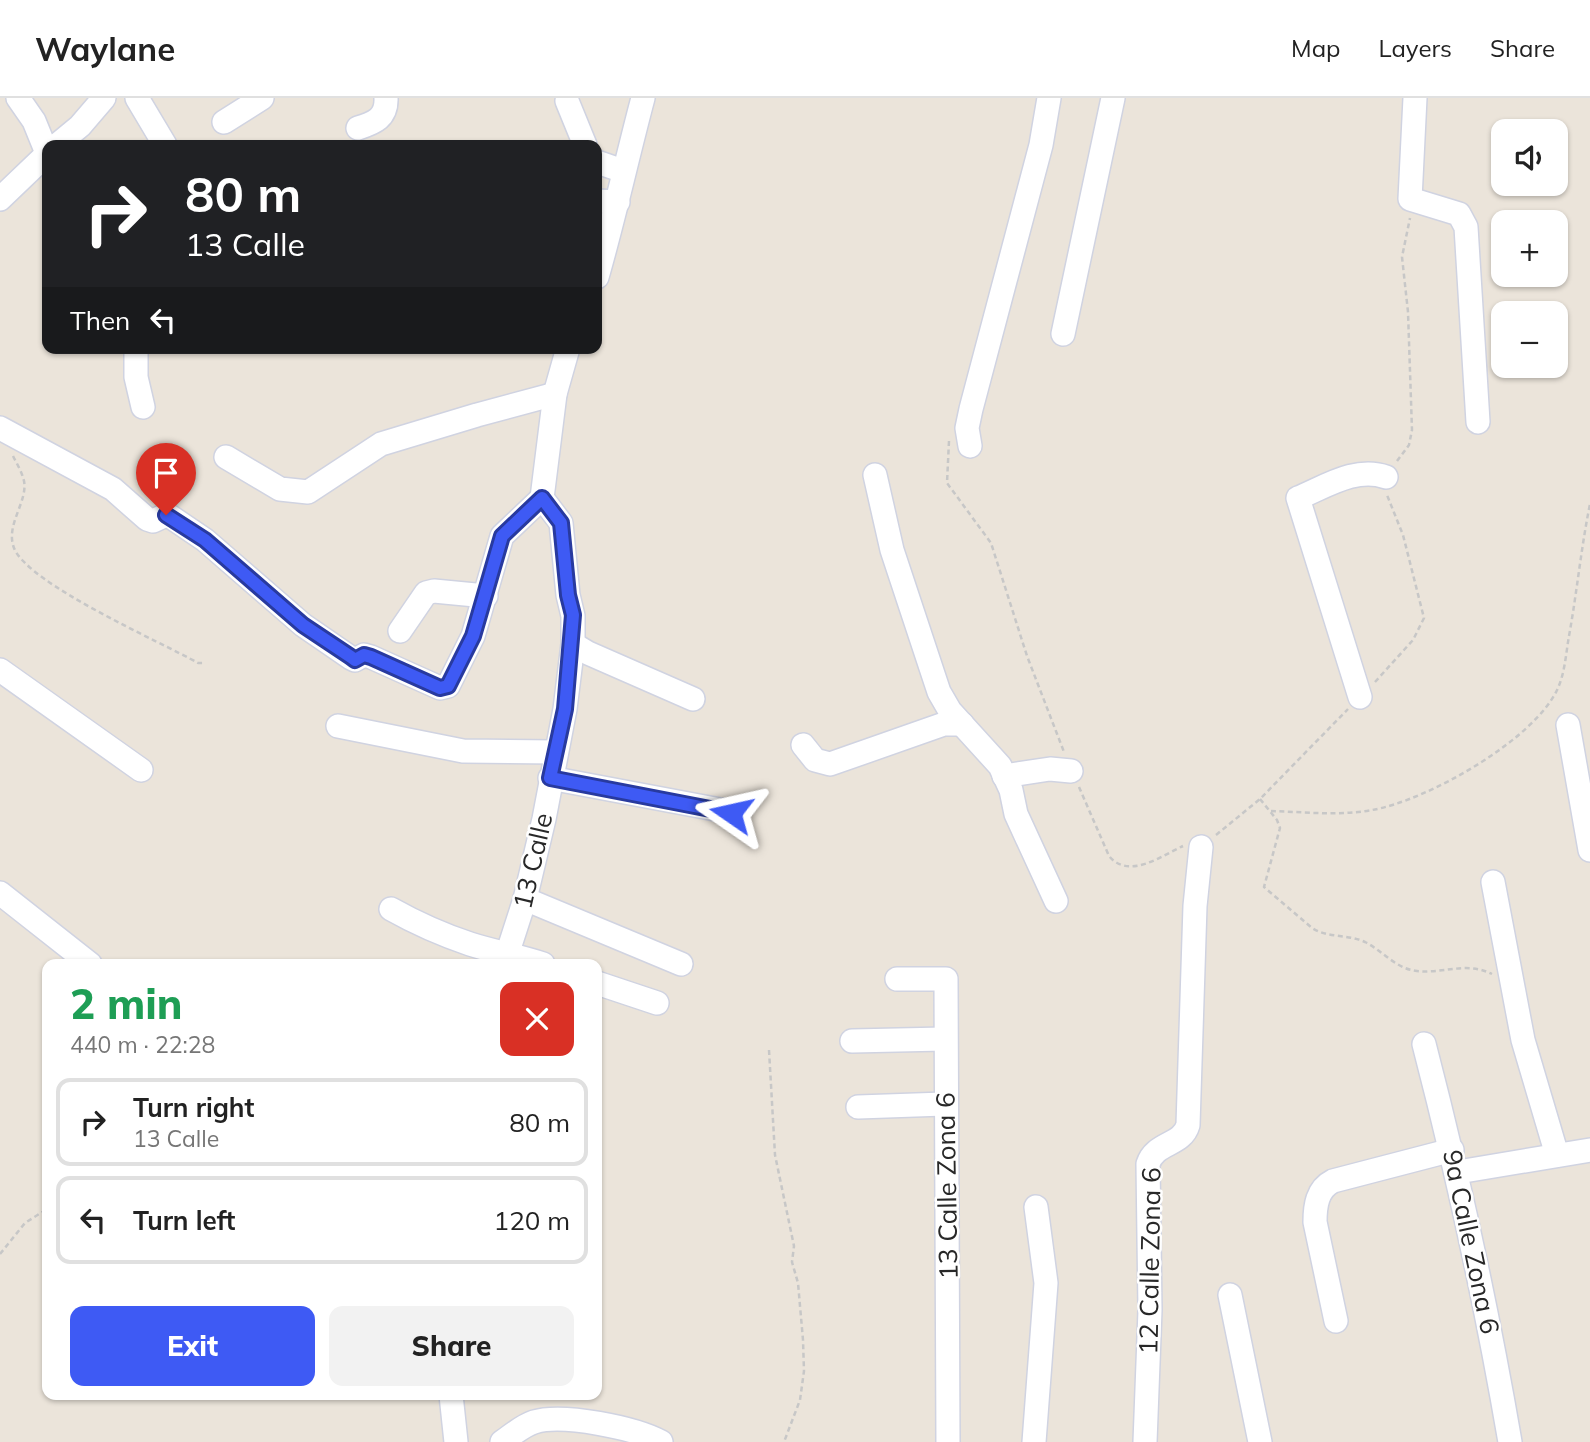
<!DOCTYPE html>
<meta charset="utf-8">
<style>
:root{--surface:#fff;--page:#f2f2f2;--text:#222;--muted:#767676;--line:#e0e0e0;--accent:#3e5af4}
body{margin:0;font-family:Mulish,sans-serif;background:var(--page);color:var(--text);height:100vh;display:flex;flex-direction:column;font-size:26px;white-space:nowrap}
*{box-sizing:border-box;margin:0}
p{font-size:23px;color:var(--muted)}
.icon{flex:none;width:38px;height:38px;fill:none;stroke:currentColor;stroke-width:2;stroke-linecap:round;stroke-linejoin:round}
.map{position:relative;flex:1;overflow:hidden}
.sheet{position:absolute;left:42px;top:861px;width:560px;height:441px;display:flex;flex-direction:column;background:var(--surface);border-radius:14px;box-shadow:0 2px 5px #0004}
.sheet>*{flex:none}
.guide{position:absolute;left:42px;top:42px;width:560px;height:214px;border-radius:14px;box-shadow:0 2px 5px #0004;background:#202124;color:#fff;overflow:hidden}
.tools{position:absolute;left:1491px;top:21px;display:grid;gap:14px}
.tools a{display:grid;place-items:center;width:77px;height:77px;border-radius:14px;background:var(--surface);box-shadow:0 2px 5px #0004;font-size:35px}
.pin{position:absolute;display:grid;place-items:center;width:60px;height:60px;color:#fff;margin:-72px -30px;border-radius:50% 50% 50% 0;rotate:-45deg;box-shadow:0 0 7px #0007}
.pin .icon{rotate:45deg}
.me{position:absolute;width:77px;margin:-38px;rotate:281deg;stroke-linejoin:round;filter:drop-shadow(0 0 5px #0008)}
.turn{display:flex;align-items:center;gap:24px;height:147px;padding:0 28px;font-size:32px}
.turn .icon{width:91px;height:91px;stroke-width:2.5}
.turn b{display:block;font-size:49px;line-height:60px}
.then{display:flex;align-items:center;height:66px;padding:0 28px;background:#0003;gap:14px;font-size:26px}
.round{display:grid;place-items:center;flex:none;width:74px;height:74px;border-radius:14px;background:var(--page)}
.summary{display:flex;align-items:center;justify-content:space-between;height:119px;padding:0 28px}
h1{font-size:42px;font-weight:800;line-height:52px;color:#1e9e55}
.cta{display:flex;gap:14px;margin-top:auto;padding:14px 28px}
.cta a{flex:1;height:80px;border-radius:14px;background:var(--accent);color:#fff;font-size:28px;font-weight:800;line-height:80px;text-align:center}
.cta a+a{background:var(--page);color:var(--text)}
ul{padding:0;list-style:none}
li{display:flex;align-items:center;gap:21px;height:88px;margin:0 14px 10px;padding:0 14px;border:4px solid var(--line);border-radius:14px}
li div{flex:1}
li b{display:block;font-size:26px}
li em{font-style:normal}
header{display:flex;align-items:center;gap:42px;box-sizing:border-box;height:98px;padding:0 35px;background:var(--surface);border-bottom:2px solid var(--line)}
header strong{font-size:33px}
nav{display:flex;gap:38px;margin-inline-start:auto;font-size:24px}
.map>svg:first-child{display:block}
</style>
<header>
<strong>Waylane</strong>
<nav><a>Map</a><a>Layers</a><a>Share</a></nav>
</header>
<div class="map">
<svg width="1590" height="1344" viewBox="0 0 1590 1344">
<rect width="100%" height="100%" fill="#ebe4da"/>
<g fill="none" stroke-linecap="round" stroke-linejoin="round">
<defs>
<g id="minor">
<polyline points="18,0 34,23 47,55"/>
<polyline points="137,0 165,47"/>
<polyline points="1415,0 1410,101 1459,116 1466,129 1478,324"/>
<polyline points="567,3 585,47"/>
<polyline points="224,24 262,0"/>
<path d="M 358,30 C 374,25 387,20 386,0"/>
<polyline points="57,47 80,28 104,0"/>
<polyline points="597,64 623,73"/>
<polyline points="0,101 47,56"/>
<polyline points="597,103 618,104"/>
<path d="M 597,179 C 614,120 627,60 643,0"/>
<polyline points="1063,236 1113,0"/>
<polyline points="136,250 136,279 143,309"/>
<polyline points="0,330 113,391 147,421 153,423 166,417 171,419 205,442 303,527 351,560 355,562 364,557 371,559 440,590 448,588 473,538 502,438 542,400"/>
<polyline points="970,348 967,330 971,311 1041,47 1049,0"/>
<polyline points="226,359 280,391 308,394 381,346 477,317 555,296"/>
<polyline points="875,377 892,452 939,594 950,613 1000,668 1011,692 1016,716 1056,803"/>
<polyline points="400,533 426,495 434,493 486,498"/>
<polyline points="573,546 588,555 693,601"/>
<polyline points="0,572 141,672"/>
<path d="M 1360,599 L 1298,400 C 1325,389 1356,368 1386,379"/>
<polyline points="1568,627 1590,752"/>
<polyline points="338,628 463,653 556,654"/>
<polyline points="803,647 815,662 830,666 944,626 962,626"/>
<polyline points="1004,678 1050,671 1071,673"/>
<polyline points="550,680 731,714"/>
<polyline points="1493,784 1523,942 1557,1057"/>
<polyline points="0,795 90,866"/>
<polyline points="525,801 681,866"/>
<path d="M 391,811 C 416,825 443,837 470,846 C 495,854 519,858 543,866"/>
<polyline points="504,866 525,801 544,721 565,611 573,546 573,518 568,497 561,425 542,400 555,296 568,250"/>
<polyline points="897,881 946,881 948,1344"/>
<polyline points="597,885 657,905"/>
<polyline points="852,943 944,941"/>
<path d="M 1424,946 C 1458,1077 1487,1210 1510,1344"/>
<polyline points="858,1009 944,1006"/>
<polyline points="1458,1074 1590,1052"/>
<polyline points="1230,1197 1260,1344"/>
<path d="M 1336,1223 L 1315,1124 C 1315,1108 1317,1091 1333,1083 L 1452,1052"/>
<polyline points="451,1297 456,1344"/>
<path d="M 502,1344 C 512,1337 522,1328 534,1324 C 563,1315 635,1330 661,1344"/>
<polyline points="1034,1344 1046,1185 1036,1109"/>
<path d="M 1145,1344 L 1150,1212 L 1148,1066 C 1155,1044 1182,1048 1188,1027 L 1195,808 L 1201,749"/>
</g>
</defs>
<!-- minor casing -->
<use href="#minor" stroke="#d0d3e1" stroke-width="26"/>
<!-- path -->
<g stroke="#c7c7c7" stroke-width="2.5" stroke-dasharray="5 3.5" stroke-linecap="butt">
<polyline points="949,343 947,385 991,445 1027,558 1064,654"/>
<path d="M 13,358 C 17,366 22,374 24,383 C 28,404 5,427 14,450 C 28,486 161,544 198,565 L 205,565"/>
<polyline points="1397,363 1409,347 1412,332 1408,214 1402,159 1410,120"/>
<polyline points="1375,584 1413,542 1424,520 1403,437 1387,397"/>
<path d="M 1079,689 L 1109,758 C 1129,782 1161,758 1183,748"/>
<path d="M 1260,701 L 1277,722 L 1280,730 L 1264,789 L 1312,830 C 1327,840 1348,836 1365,844 C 1383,853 1396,871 1417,873 C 1444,876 1466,863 1492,876"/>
<path d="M 1271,713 C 1304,714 1339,718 1372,712 C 1426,703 1535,642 1558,590 C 1565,574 1566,555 1569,538 C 1577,494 1581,450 1590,406"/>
<polyline points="1216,737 1260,701 1348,611"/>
<polyline points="769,952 775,1057 794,1148 792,1164 798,1185 803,1242 804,1273 800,1302 784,1344"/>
<polyline points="0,1156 25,1125 47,1111"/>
</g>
<!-- minor -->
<use href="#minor" stroke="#fff" stroke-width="23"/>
</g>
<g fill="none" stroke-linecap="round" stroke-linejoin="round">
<defs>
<polyline id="route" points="166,417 205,442 303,527 351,559 355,562 364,557 371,559 440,590 448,588 473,538 502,438 542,400 561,425 568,497 573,517 565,611 550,680 731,715"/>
</defs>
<!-- route casing -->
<use href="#route" stroke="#283a9f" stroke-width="18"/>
<!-- route -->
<use href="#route" stroke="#3e5af4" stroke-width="12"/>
</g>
<g text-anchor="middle" stroke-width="5" stroke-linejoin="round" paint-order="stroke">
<!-- street labels -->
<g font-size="26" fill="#282828" stroke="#fff">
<text transform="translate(533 763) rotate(-77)" y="9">13 Calle</text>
<text transform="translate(947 1088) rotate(-91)" y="9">13 Calle Zona 6</text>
<text transform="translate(1471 1144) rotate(78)" y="9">9a Calle Zona 6</text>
<text transform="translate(1150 1163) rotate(-89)" y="9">12 Calle Zona 6</text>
</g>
</g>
</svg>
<div class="tools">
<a><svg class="icon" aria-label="sound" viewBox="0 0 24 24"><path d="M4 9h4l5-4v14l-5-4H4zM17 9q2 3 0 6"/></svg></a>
<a>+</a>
<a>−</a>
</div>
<div class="pin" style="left:166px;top:417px;background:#d93025"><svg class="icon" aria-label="arrive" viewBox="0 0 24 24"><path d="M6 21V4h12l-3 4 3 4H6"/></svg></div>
<svg class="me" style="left:731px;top:715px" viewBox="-20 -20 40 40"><path d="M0-17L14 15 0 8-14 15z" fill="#3e5af4" stroke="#fff" stroke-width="4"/></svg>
<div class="guide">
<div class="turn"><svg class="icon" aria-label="right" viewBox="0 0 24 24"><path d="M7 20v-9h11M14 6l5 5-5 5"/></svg><div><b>80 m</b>13 Calle</div></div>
<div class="then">Then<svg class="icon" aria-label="left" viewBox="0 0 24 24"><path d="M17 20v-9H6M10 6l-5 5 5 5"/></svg></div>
</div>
<section class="sheet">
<div class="summary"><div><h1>2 min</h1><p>440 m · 22:28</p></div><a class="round" style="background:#d93025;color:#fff"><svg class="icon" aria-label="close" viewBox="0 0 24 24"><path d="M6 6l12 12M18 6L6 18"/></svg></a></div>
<ul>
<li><svg class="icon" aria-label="right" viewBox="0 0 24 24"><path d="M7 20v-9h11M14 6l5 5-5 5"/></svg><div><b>Turn right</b><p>13 Calle</p></div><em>80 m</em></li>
<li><svg class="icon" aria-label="left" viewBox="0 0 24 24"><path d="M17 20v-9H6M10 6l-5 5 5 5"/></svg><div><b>Turn left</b></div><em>120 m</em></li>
</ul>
<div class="cta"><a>Exit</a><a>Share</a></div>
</section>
</div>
